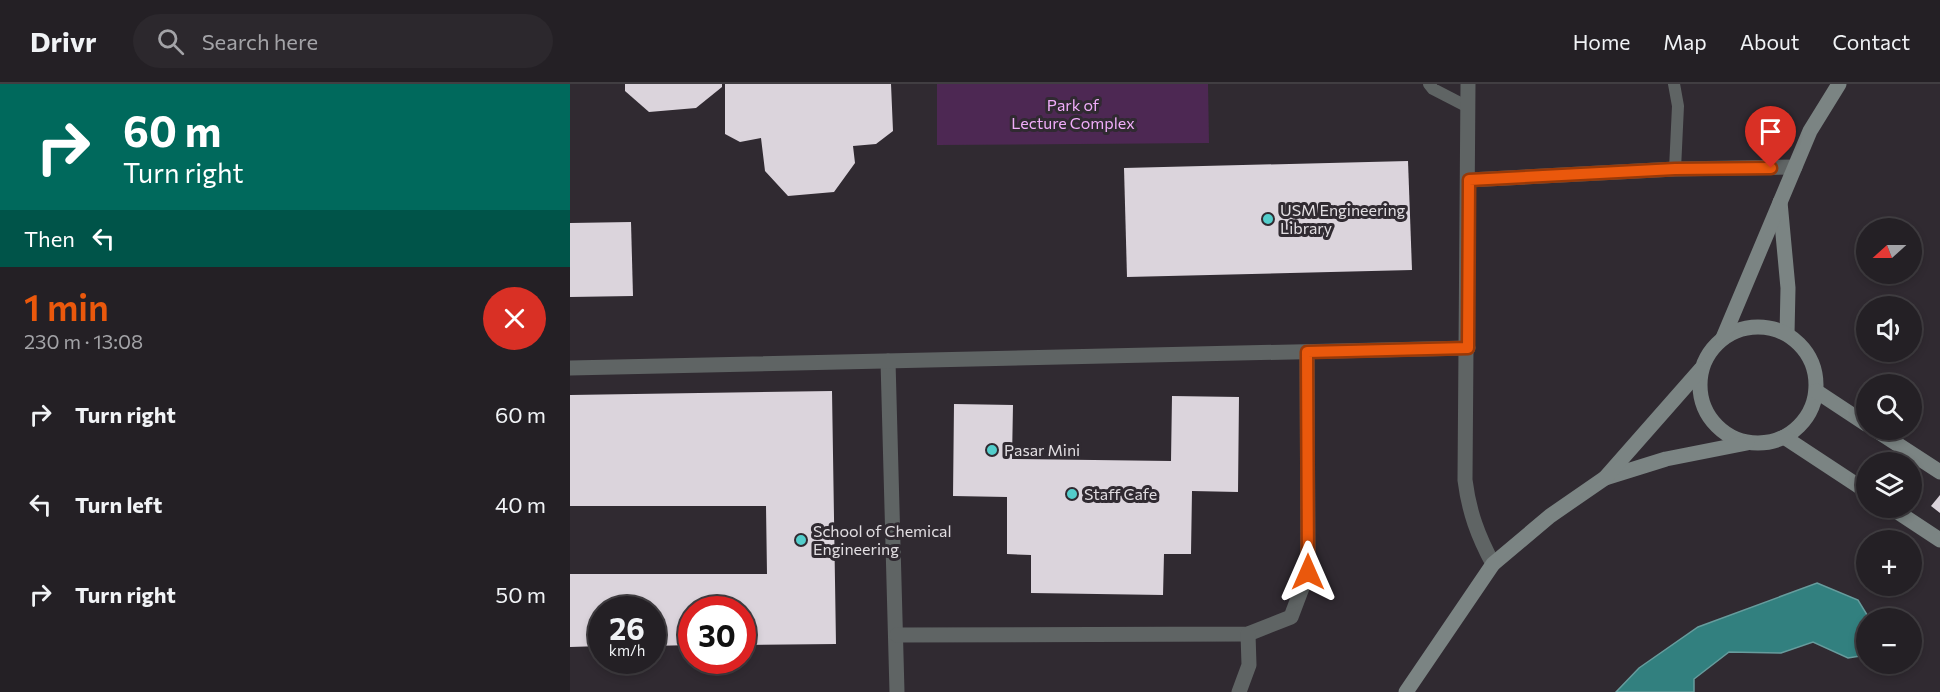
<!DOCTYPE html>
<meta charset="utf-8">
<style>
:root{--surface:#242025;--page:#2c282d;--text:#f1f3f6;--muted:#a3a3a7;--line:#413e42;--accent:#ea580c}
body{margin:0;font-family:Commissioner,sans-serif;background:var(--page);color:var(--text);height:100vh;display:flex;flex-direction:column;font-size:22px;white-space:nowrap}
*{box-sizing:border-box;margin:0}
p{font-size:20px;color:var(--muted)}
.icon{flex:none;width:33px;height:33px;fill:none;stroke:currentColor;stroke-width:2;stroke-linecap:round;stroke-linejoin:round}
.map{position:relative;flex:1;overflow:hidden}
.sheet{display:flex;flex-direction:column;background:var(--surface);width:570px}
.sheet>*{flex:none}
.top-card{background:#00695c;color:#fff;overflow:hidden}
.needle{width:39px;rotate:249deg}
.tools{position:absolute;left:1286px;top:134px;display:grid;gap:12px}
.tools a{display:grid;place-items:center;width:66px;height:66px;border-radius:50%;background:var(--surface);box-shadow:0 3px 9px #0003,0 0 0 2px var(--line);font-size:30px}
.speed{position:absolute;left:18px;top:512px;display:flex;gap:12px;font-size:30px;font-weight:700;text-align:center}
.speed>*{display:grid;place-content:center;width:78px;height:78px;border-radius:50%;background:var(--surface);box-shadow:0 3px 9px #0003,0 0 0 2px var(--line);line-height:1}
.speed small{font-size:15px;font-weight:400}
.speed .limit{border:9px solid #d22;background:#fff;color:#111}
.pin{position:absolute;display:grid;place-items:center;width:51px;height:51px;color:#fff;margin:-62px -26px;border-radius:50% 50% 50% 0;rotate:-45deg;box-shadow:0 0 6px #0007}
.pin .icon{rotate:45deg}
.me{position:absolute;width:66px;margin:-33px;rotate:0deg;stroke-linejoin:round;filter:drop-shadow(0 0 4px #0008)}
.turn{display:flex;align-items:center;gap:21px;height:126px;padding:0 24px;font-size:27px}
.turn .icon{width:78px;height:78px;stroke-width:2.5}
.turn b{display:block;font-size:42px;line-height:51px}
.then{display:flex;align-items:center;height:57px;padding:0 24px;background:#0003;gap:12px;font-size:22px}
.round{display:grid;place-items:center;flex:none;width:63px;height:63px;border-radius:32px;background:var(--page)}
.headline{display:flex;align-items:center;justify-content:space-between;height:102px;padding:0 24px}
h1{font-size:36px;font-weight:600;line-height:45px;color:var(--accent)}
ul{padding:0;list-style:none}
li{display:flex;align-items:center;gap:18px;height:90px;padding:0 24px}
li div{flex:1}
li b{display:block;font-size:22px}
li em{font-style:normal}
header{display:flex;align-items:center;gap:36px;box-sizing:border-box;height:84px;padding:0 30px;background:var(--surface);border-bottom:2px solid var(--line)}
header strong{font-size:28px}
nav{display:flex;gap:33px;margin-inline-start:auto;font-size:21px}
.search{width:420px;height:54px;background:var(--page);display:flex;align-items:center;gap:15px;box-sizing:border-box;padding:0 21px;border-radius:33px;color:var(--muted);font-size:22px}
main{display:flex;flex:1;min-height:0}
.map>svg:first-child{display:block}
</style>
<header>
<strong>Drivr</strong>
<div class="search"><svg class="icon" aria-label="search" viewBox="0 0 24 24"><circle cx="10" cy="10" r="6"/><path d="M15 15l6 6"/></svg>Search here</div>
<nav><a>Home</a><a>Map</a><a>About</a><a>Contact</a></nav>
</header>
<main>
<section class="sheet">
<div class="top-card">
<div class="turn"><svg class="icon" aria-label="right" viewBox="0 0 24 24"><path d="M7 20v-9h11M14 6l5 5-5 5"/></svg><div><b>60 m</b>Turn right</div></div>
<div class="then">Then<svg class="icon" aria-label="left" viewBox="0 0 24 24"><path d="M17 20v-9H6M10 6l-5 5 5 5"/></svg></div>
</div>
<div class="headline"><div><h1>1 min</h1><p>230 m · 13:08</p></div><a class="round" style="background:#d93025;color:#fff"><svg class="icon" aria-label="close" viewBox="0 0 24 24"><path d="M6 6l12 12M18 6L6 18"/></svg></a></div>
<ul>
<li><svg class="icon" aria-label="right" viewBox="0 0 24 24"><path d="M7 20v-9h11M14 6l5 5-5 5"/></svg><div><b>Turn right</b></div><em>60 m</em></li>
<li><svg class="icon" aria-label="left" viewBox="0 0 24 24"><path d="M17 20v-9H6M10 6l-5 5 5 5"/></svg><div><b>Turn left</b></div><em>40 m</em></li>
<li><svg class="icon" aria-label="right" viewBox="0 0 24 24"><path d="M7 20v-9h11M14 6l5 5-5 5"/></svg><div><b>Turn right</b></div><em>50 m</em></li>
</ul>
</section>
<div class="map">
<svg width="1370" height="608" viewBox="0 0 1370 608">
<rect width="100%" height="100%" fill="#302a31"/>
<!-- green -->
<polygon fill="#4d2853" points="367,0 638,0 639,59 367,61"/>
<!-- water -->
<polygon fill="#32807f" stroke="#679c9d" stroke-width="1.5" points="1247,499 1288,516 1299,534 1296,534 1296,571 1278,574 1243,558 1211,569 1159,568 1124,595 1124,608 1046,608 1069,584 1128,543"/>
<!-- building -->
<g fill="#dbd4dc">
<polygon points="55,0 152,0 152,3 126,24 79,28 55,7"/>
<polygon points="155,0 321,0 323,47 306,60 283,62 285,79 264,108 218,112 195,87 191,54 170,58 155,50"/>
<polygon points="838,77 842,186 557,193 554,84"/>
<polygon points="61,138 63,212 0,213 0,139"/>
<polygon points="262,307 266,560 172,561 172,525 122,525 122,561 82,562 82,525 32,525 32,562 0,563 0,490 197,490 196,422 0,422 0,311"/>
<polygon points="602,312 669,313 668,408 622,407 621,470 594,470 593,511 461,509 461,471 437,470 437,413 383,412 384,320 443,321 442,375 601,377"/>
<polygon points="1370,411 1370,429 1361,422"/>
</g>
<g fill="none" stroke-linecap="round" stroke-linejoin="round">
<!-- lane -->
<g stroke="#5f6464" stroke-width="12">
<polyline points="859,0 863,5 896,22"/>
<polyline points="1104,0 1108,22 1105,85"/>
</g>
<!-- street -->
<g stroke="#5f6464" stroke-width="15">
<path d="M 898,0 L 895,396 C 899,428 908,452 923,480"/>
<polyline points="899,96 1105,85 1225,83"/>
<polyline points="318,277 327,608"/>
<polyline points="0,284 898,264"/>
<polyline points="327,551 678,550 721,533 738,488 737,268"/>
<polyline points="669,608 679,581 678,550"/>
</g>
<!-- secondary -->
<g stroke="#7b8483" stroke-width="15">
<polyline points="1210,118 1218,204 1217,250"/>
<circle cx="1188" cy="301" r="58"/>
<polyline points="1153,254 1240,47 1269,0"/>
<polyline points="1246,307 1296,340"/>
<polyline points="1304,345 1370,388"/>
<polyline points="1214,353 1296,407"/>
<polyline points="1035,394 1096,375 1177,359"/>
<polyline points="1320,423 1370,456"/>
<polyline points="836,608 923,480 980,432 1035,394 1131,285"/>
</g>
</g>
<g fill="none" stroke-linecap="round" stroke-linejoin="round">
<defs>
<polyline id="route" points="738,488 737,268 898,264 899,96 1105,85 1201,84"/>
</defs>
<!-- route casing -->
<use href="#route" stroke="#983908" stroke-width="15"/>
<!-- route -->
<use href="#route" stroke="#ea580c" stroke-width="10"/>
</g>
<!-- markers -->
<g fill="#53cdcb" stroke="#302a31" stroke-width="2">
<circle cx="698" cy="135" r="6"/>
<circle cx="422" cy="366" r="6"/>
<circle cx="502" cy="410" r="6"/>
<circle cx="231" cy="456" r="6"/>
</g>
<g text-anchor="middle" stroke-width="6" stroke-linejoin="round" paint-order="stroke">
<!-- park labels -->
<g font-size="16" fill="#f0adf9" stroke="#302a31">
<text x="503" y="27">Park of<tspan x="503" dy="18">Lecture Complex</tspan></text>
</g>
<!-- poi labels -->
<g font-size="16" fill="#e2dee2" stroke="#302a31" text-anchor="start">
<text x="710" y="132">USM Engineering<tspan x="710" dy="18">Library</tspan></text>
<text x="434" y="372">Pasar Mini</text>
<text x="514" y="416">Staff Cafe</text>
<text x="243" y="453">School of Chemical<tspan x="243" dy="18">Engineering</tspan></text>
</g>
</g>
</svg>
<div class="tools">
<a><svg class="needle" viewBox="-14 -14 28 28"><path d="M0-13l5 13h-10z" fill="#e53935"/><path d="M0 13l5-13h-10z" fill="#a3a3a7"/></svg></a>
<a><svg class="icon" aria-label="sound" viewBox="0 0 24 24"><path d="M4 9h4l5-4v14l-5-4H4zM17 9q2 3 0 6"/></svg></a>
<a><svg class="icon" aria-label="search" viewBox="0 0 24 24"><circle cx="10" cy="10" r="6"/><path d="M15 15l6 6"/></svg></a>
<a><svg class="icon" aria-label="layers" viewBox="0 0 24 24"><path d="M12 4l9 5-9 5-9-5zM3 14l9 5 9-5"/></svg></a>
<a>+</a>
<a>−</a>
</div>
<div class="speed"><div>26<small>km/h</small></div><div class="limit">30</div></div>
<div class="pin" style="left:1201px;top:84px;background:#d93025"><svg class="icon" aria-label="arrive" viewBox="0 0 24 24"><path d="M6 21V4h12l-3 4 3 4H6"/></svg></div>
<svg class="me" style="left:738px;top:488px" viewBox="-20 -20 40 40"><path d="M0-17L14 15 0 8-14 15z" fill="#ea580c" stroke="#fff" stroke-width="4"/></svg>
</div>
</main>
